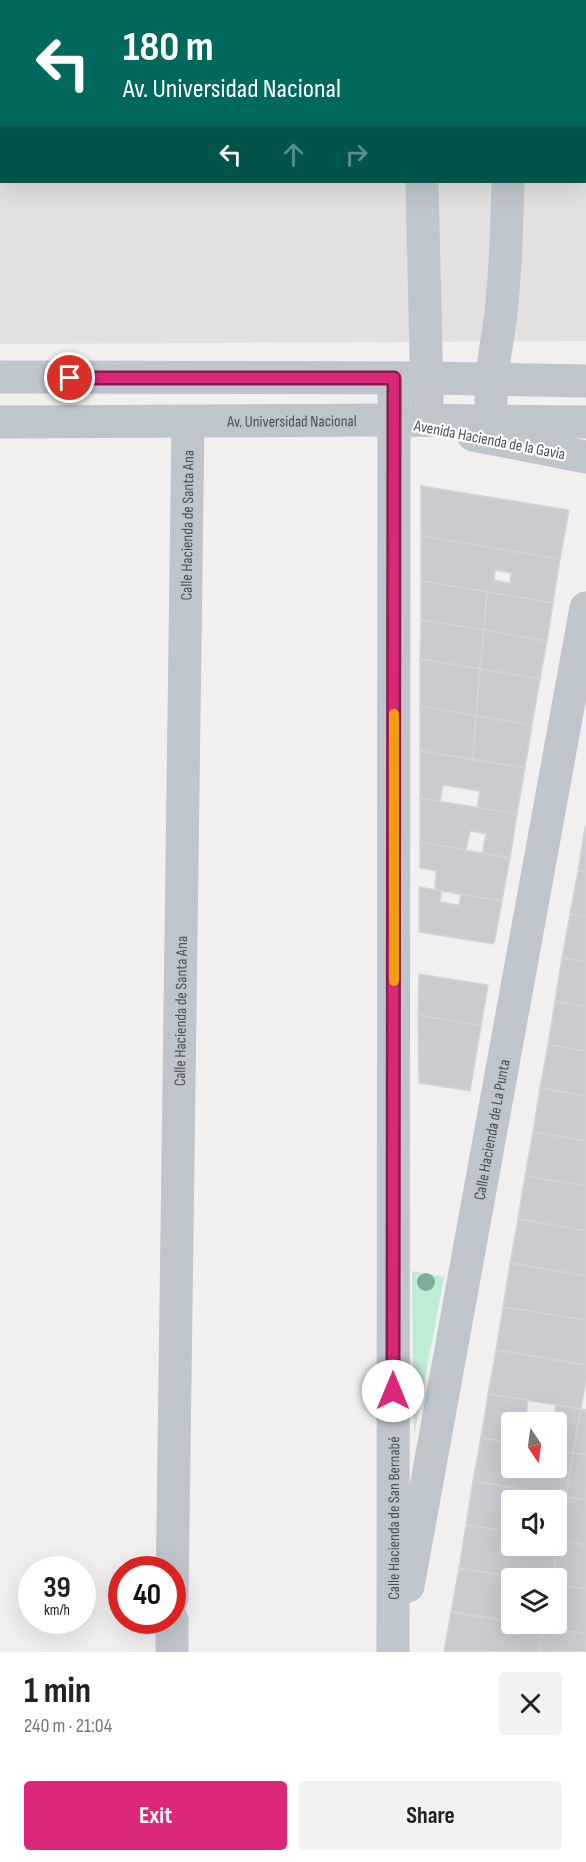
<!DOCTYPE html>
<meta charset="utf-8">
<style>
:root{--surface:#fff;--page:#f2f2f2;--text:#222;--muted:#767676;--accent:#db2777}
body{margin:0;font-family:"Sofia Sans Condensed",sans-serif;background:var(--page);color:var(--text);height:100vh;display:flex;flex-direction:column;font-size:22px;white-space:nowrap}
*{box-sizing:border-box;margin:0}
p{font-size:20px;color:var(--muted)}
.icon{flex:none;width:33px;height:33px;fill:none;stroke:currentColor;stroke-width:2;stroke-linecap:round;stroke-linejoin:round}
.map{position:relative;height:1652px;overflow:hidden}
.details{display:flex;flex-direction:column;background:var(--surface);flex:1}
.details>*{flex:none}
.top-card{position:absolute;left:0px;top:0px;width:586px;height:183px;box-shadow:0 6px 24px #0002;background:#00695c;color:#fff;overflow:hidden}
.needle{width:39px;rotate:167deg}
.tools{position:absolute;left:501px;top:1412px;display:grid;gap:12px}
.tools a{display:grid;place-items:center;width:66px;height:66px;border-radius:6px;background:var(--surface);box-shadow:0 6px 24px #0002;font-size:30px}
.speed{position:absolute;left:18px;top:1556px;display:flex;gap:12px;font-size:30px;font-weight:700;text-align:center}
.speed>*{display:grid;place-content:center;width:78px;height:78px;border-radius:50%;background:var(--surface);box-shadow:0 6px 24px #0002;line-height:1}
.speed small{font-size:15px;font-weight:400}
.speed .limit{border:9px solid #d22;background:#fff;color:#111}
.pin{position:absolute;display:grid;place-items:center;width:51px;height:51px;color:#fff;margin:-26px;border:3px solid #fff;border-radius:50%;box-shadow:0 2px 6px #0007}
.me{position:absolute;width:66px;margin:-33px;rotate:0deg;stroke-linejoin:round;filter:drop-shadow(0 0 4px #0008)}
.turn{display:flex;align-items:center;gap:21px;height:126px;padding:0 24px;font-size:27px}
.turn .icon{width:78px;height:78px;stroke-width:2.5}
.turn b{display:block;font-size:42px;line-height:51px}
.lanes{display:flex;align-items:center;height:57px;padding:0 24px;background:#0003;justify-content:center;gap:30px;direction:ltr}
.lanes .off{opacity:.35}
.round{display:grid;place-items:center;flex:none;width:63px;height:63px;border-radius:6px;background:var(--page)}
.head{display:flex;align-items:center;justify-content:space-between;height:102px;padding:0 24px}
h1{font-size:36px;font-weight:700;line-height:45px}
.action{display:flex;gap:12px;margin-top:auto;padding:12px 24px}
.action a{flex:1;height:69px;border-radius:6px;background:var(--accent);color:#fff;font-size:24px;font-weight:700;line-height:69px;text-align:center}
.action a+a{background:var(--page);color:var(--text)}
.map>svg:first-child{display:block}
</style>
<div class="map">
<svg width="586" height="1652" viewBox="0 0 586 1652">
<rect width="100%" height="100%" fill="#f1efef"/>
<!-- education -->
<path fill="#e2e0e0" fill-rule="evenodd" d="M 0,0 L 586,0 L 586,341 L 0,344 ZM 2,2 L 585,2 L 585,182 L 2,182 Z"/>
<!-- green -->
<polygon fill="#c0ecd4" points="412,1271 444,1277 414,1436"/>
<!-- building -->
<g fill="#c9cbd1" stroke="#d3d5da" stroke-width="1.5" fill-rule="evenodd">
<polygon points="421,486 569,510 560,559 421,536"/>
<path d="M 421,536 L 560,559 L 553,603 L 421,581 ZM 495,570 L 511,573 L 510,583 L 494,580 Z"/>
<polygon points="421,581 487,592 484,630 421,620"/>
<polygon points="487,592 553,603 547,641 484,630"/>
<polygon points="421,620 484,630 480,669 420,659"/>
<polygon points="484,630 547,641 540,679 480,669"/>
<polygon points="420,659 480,669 476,716 420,706"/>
<polygon points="480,669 540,679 532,725 476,716"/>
<polygon points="420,706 476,716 473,759 420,751"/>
<polygon points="476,716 532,725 525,768 473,759"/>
<polygon points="420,751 525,768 517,814 477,808 480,791 443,785 440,802 420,798"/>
<polygon points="420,798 517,814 510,858 482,853 486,834 470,831 466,850 420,842"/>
<polygon points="585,827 586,827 586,872 578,871"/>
<polygon points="420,842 510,858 502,901 435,890 436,871 420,868"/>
<polygon points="578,871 586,872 586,917 570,914"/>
<polygon points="419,887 442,891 440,902 459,905 461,894 502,901 494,944 419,932"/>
<polygon points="570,914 586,917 586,962 562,958"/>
<polygon points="562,958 586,962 586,1007 555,1001"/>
<polygon points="419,974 488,985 481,1026 418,1015"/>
<polygon points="555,1001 586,1007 586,1051 548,1045"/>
<polygon points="418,1015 481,1026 470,1091 419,1083"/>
<polygon points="548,1045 586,1051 586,1096 540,1088"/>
<polygon points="540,1088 586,1096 586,1141 533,1132"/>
<polygon points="533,1132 586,1141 586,1186 525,1176"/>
<polygon points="525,1176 586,1186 586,1231 518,1219"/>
<polygon points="518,1219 586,1231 586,1276 510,1263"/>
<polygon points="510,1263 586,1276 586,1320 503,1307"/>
<polygon points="503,1307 586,1320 586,1365 496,1350"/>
<polygon points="496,1350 586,1365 586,1379 581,1409 488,1394"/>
<polygon points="488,1394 528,1400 526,1415 554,1419 556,1405 581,1409 573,1453 556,1450 556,1422 512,1422 512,1443 481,1438"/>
<polygon points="581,1409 586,1410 586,1455 573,1453"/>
<polygon points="481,1438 512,1443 512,1467 556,1467 556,1450 573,1453 566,1497 473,1481"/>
<polygon points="573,1453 586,1455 586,1500 566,1497"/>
<polygon points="473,1481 566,1497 559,1540 556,1540 556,1500 512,1500 512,1532 466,1525"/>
<polygon points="566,1497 586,1500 586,1545 559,1540"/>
<polygon points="466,1525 512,1532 512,1545 556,1545 556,1540 559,1540 552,1578 517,1578 459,1568"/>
<polygon points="559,1540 586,1545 586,1589 556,1584 556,1578 552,1578"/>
<polygon points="459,1568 517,1578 512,1578 512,1622 451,1612"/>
<polygon points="556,1584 586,1589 586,1634 544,1627 544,1623 556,1623"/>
<polygon points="451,1612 544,1627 539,1652 444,1652"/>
<polygon points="544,1627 586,1634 586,1652 539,1652"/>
</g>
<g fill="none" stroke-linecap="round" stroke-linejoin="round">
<!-- minor -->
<g stroke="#bec5cd" stroke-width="33">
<polyline points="173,0 173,2"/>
<polyline points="570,0 570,2"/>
<polyline points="585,84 586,84"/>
<polyline points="422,182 427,399"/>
<polyline points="0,377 426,378 586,381"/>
<path d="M 491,401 C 490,371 498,342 501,312 C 506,269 507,226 508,182"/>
<path id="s1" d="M 0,422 L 394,420 L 586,422"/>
<polyline points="473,435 586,457"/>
<path id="s2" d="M 408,1586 L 586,608"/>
<path id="s3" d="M 172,1599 L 188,422"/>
<polyline points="172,1652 172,1620"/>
<path id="s4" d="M 393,1652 L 394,378"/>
</g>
</g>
<!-- trees -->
<circle fill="#7cae98" cx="426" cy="1282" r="9"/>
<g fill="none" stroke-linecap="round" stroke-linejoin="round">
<defs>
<polyline id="route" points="70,378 394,378 393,1391"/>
</defs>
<!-- route casing -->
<use href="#route" stroke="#8e194d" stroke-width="15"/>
<!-- route -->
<use href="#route" stroke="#db2777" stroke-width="10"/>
<!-- slow -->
<polyline stroke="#f59e0b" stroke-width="10" points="394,981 394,714"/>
</g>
<g text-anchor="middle" stroke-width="4.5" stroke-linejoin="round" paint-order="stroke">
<!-- street labels -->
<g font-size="16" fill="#48515b" stroke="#fff">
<text dy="6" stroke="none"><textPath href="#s1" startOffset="292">Av. Universidad Nacional</textPath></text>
<text transform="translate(490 439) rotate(11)" y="6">Avenida Hacienda de la Gavia</text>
<text dy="6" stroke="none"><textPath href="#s3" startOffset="1074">Calle Hacienda de Santa Ana</textPath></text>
<text dy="6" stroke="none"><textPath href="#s3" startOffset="588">Calle Hacienda de Santa Ana</textPath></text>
<text dy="6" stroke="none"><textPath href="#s2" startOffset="464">Calle Hacienda de La Punta</textPath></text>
<text dy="6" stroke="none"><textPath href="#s4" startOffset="134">Calle Hacienda de San Bernabé</textPath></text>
</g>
</g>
</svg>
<div class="tools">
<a><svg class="needle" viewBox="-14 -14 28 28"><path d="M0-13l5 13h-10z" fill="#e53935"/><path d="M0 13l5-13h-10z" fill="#767676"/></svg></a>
<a><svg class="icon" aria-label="sound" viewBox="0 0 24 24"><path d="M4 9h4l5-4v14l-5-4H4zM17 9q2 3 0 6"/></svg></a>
<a><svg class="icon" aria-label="layers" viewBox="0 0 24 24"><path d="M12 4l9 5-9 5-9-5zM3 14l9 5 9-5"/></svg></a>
</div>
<div class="speed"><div>39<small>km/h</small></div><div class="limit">40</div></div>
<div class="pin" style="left:70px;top:378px;background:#d93025"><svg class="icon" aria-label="arrive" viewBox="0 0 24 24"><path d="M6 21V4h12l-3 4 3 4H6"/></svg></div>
<svg class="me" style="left:393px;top:1391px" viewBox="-20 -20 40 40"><circle r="19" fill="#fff"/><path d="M0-13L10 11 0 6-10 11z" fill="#db2777"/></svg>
<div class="top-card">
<div class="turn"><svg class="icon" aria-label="left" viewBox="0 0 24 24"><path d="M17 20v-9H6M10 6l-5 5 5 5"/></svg><div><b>180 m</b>Av. Universidad Nacional</div></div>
<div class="lanes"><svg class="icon" aria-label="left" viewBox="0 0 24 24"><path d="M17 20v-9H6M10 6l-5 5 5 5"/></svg><svg class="icon off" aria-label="ahead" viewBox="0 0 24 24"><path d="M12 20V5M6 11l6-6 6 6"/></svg><svg class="icon off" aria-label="right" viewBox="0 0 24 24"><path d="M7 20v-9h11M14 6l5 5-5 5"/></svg></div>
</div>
</div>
<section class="details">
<div class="head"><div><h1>1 min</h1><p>240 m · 21:04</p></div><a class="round"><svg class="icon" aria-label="close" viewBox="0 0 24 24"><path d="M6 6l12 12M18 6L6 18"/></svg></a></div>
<div class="action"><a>Exit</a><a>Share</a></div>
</section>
